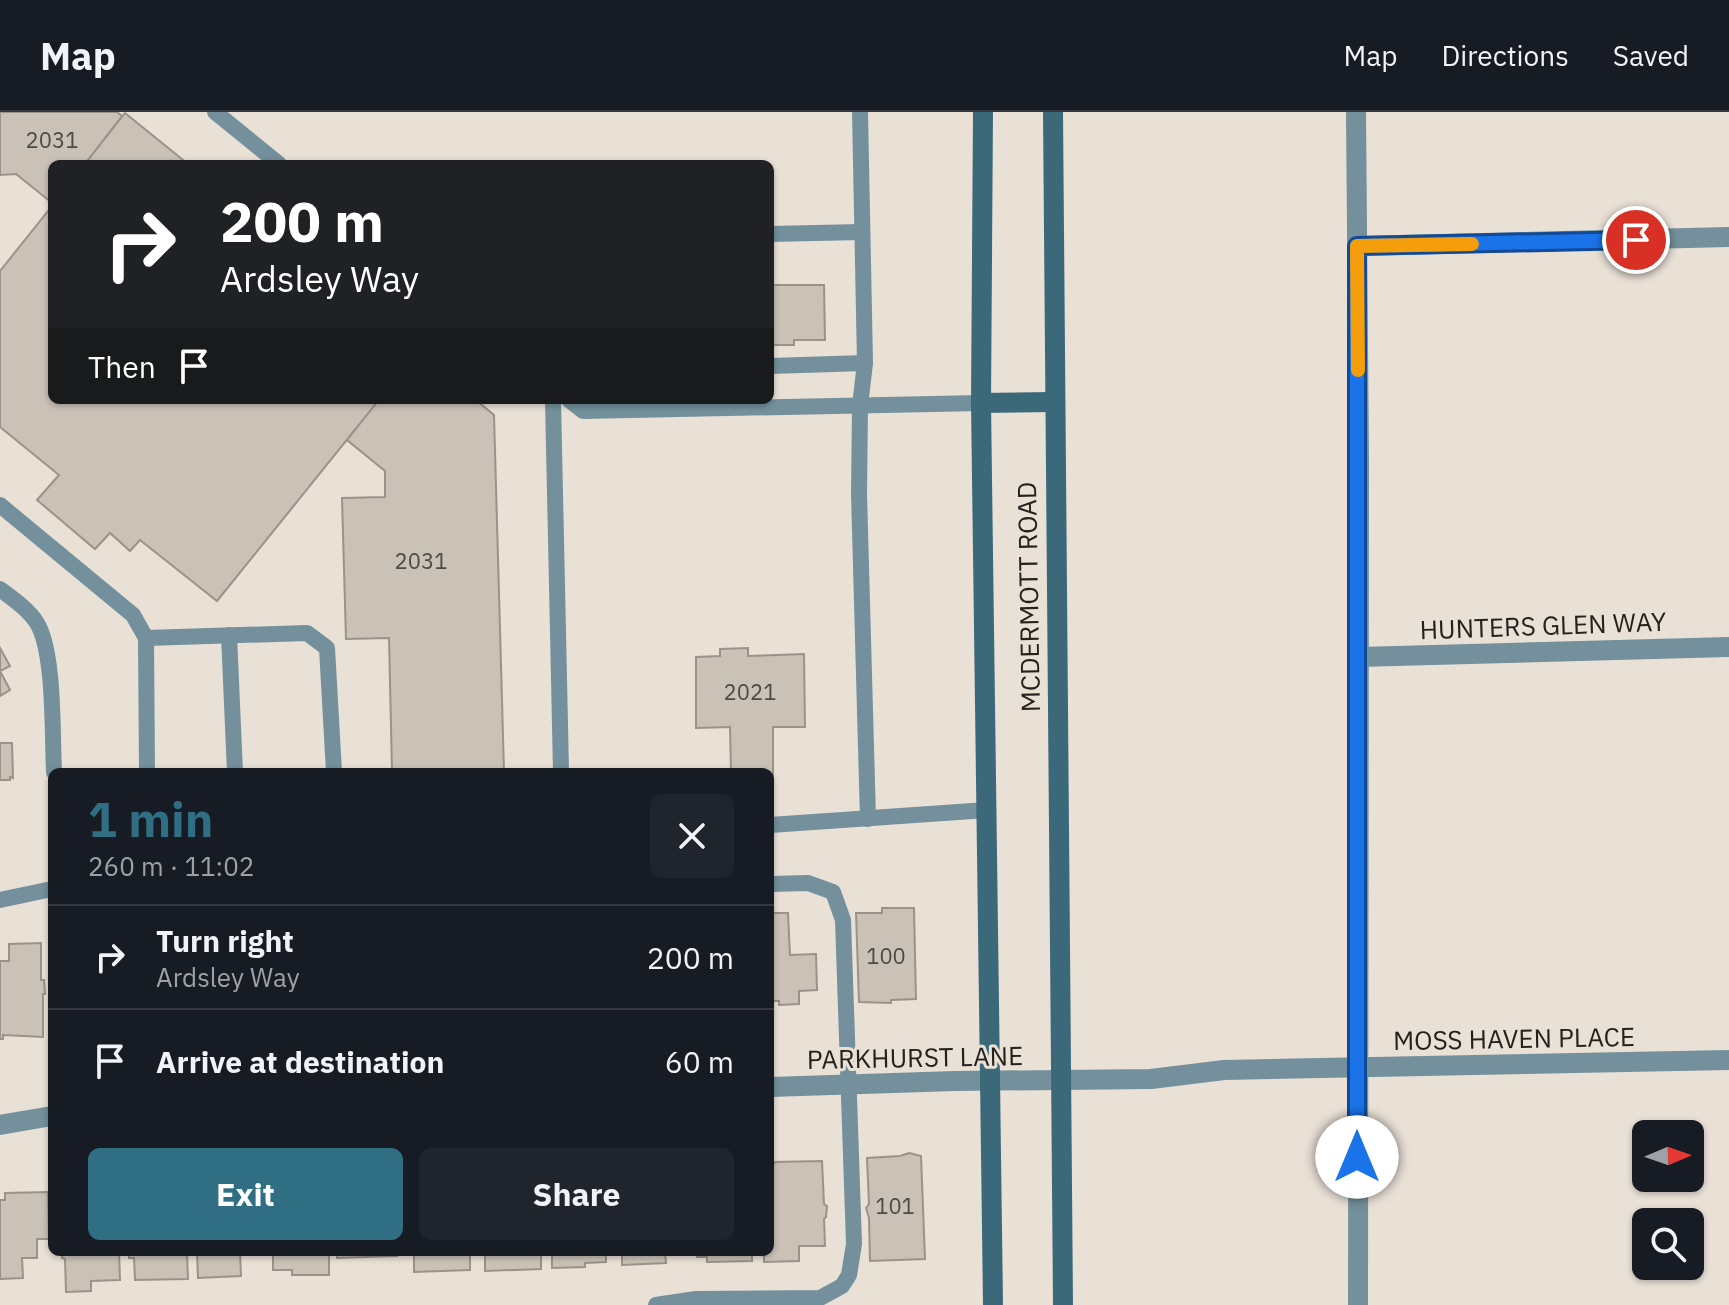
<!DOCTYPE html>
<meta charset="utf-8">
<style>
:root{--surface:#171b24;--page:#20242c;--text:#f1f3f6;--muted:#9ea1a6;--line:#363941;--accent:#306e84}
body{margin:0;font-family:"IBM Plex Sans",sans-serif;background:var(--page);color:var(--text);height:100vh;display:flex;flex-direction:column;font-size:30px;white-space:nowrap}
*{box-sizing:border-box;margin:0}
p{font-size:26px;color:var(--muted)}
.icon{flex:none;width:44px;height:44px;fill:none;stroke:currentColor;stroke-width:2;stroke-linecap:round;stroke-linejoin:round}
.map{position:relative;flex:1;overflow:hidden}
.panel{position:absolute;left:48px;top:656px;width:726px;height:488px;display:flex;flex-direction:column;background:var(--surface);border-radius:12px;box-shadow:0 2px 6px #0004}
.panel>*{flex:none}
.banner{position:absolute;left:48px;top:48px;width:726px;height:244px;border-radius:12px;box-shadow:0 2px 6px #0004;background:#202124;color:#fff;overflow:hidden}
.needle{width:52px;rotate:88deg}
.buttons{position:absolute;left:1632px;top:1008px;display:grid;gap:16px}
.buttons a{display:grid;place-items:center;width:72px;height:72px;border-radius:12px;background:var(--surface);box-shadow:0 2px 6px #0004;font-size:40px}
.pin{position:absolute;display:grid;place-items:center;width:68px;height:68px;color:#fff;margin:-34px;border:4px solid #fff;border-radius:50%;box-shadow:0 2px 8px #0007}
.me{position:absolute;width:88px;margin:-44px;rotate:0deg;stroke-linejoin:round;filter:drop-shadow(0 0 6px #0008)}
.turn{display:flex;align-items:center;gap:28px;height:168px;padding:0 40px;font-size:36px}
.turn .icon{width:104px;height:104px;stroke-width:2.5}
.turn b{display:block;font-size:56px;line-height:68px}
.then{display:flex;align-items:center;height:76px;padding:0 40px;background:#0003;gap:16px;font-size:30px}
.round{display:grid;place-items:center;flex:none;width:84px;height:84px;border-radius:12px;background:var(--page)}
.head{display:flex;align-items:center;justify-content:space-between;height:136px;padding:0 40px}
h1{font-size:48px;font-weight:700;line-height:60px;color:var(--accent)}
.action{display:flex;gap:16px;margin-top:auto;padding:16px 40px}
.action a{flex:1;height:92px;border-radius:12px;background:var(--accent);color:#fff;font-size:32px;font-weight:700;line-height:92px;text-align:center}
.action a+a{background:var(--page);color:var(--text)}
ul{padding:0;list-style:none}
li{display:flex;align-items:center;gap:24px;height:104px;padding:0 40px;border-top:2px solid var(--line)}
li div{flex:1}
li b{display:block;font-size:30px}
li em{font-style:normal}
header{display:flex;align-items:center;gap:48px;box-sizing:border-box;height:112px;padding:0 40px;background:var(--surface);border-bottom:2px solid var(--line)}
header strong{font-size:38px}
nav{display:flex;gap:44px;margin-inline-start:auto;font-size:28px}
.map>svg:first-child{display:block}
</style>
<header>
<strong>Map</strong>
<nav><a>Map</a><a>Directions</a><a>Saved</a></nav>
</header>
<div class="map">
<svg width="1729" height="1193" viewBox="0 0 1729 1193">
<rect width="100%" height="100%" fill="#e9e0d6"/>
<!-- building -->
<g fill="#cac1b7" stroke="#9b9389" stroke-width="2">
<polygon points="0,0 117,0 122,4 85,52 52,52 52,91 16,62 0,63"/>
<polygon points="125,1 188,52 85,52"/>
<polygon points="52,94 52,288 379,288 217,489 140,428 130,439 110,421 95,437 37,388 59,363 0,315 0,159"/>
<polygon points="770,173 824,173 825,228 794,228 794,233 770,233"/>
<polygon points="379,288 476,288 494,303 504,660 392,660 389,526 346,527 342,386 385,385 385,359 347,328"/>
<polygon points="0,536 10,554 0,559 10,578 0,584"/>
<polygon points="748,536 748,544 804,542 805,615 773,615 773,674 770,674 770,660 731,660 730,615 696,616 696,545 720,544 720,537"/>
<polygon points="0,631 12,631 13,666 10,665 10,668 0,668"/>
<polygon points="882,796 914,796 916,887 891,888 891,891 859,890 856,801 882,801"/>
<polygon points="770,801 788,801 790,843 816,842 817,878 799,879 799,892 779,893 779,889 770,889"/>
<polygon points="41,831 41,868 44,868 45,882 43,882 43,925 3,923 3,927 0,927 0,849 9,849 9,832"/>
<polygon points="909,1041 921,1044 925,1147 870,1149 869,1106 866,1096 869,1092 867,1046 900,1044"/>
<polygon points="822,1049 824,1092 827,1094 826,1105 824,1107 825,1134 799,1134 799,1149 764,1150 764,1140 770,1140 770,1057 775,1050"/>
<polygon points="48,1080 49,1127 37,1127 37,1146 22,1146 23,1166 0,1167 0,1088 5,1088 5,1081"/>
<polygon points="62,1140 119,1140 120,1168 91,1169 91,1179 66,1180 65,1147 62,1146"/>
<polygon points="129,1140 187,1140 188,1167 135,1168 134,1146 129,1146"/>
<polygon points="197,1140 240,1140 241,1164 198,1166"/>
<polygon points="273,1140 329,1140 329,1163 292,1163 292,1158 273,1158"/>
<polygon points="337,1140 397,1140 397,1144 337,1146"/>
<polygon points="414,1140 470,1140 470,1158 414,1160"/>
<polygon points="485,1140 541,1140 541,1157 485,1159"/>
<polygon points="552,1140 606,1140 606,1150 585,1151 585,1155 552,1156"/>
<polygon points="622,1140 665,1140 666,1151 622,1153"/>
<polygon points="697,1140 752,1140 752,1149 707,1150 707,1145 697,1145"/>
</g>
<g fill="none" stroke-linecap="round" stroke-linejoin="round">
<!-- lane -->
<g stroke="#73909c" stroke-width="16">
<polyline points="215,0 279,52"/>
<polyline points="860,0 865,251 860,294 859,382 868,707"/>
<polyline points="770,122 862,120"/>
<polyline points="770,254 865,251"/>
<polyline points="553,288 561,660"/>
<polyline points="569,288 583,299 981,291"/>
<polyline points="0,393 133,503 146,526 147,660"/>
<path d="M 0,477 C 13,487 28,497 37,511 C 55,541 52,623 54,660"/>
<polyline points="229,523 235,660"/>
<polyline points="146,526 307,521 327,536 334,660"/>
<polyline points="770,713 987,698"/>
<polyline points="0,788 52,777"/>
<polyline points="656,1193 696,1187 820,1186 842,1174 849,1163 854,1132 843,808 833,780 808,771 770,772"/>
</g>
<!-- street -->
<g stroke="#73909c" stroke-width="20">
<polyline points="1356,0 1359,348 1358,1193"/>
<polyline points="1357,134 1729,125"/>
<polyline points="1358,545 1729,535"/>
<polyline points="770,975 955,969 1151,967 1224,958 1729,948"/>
<polyline points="0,1013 52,1004"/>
</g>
<!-- secondary -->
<g stroke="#3c697a" stroke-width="20">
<polyline points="983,0 981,291 993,1193"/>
<polyline points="1053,0 1063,1193"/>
<polyline points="981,291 1053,290"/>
</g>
</g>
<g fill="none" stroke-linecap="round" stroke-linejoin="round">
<defs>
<polyline id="route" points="1357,1045 1357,134 1636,128"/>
</defs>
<!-- route casing -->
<use href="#route" stroke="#114b97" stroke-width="20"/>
<!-- route -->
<use href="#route" stroke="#1a73e8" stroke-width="14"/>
<!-- slow -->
<polyline stroke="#f59e0b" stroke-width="14" points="1358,258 1357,134 1472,132"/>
</g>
<g text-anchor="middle" stroke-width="6" stroke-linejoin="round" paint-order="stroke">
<!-- number labels -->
<g font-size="22" fill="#4e4a44">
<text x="52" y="36">2031</text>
<text x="421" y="457">2031</text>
<text x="750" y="588">2021</text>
<text x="886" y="852">100</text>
<text x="895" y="1102">101</text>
</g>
<!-- street labels -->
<g font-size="26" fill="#25221e" stroke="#e9e0d6">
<text transform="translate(1029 485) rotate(-91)" y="9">MCDERMOTT ROAD</text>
<text transform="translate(1543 514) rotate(-2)" y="9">HUNTERS GLEN WAY</text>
<text transform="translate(1514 927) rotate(-1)" y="9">MOSS HAVEN PLACE</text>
<text transform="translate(915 946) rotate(-1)" y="9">PARKHURST LANE</text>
</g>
</g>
</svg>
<div class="buttons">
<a><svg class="needle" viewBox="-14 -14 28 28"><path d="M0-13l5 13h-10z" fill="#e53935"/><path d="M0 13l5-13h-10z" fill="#9ea1a6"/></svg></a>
<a><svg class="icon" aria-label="search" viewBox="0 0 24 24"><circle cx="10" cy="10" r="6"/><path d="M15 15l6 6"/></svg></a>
</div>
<div class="pin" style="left:1636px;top:128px;background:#d93025"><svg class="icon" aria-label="arrive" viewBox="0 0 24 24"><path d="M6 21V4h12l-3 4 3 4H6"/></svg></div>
<svg class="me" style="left:1357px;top:1045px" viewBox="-20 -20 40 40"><circle r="19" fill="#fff"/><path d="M0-13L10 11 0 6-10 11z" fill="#1a73e8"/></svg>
<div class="banner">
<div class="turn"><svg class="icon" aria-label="right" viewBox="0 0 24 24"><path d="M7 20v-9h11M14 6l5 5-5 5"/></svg><div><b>200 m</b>Ardsley Way</div></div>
<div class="then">Then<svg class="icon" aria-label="arrive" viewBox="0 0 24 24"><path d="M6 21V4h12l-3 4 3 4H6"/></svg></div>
</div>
<section class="panel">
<div class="head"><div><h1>1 min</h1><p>260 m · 11:02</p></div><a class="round"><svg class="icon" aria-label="close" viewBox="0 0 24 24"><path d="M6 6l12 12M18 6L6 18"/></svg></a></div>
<ul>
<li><svg class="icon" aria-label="right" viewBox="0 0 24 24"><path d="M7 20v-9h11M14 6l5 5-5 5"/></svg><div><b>Turn right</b><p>Ardsley Way</p></div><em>200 m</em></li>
<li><svg class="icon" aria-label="arrive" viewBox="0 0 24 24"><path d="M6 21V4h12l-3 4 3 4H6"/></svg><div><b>Arrive at destination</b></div><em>60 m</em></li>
</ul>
<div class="action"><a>Exit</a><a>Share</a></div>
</section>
</div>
